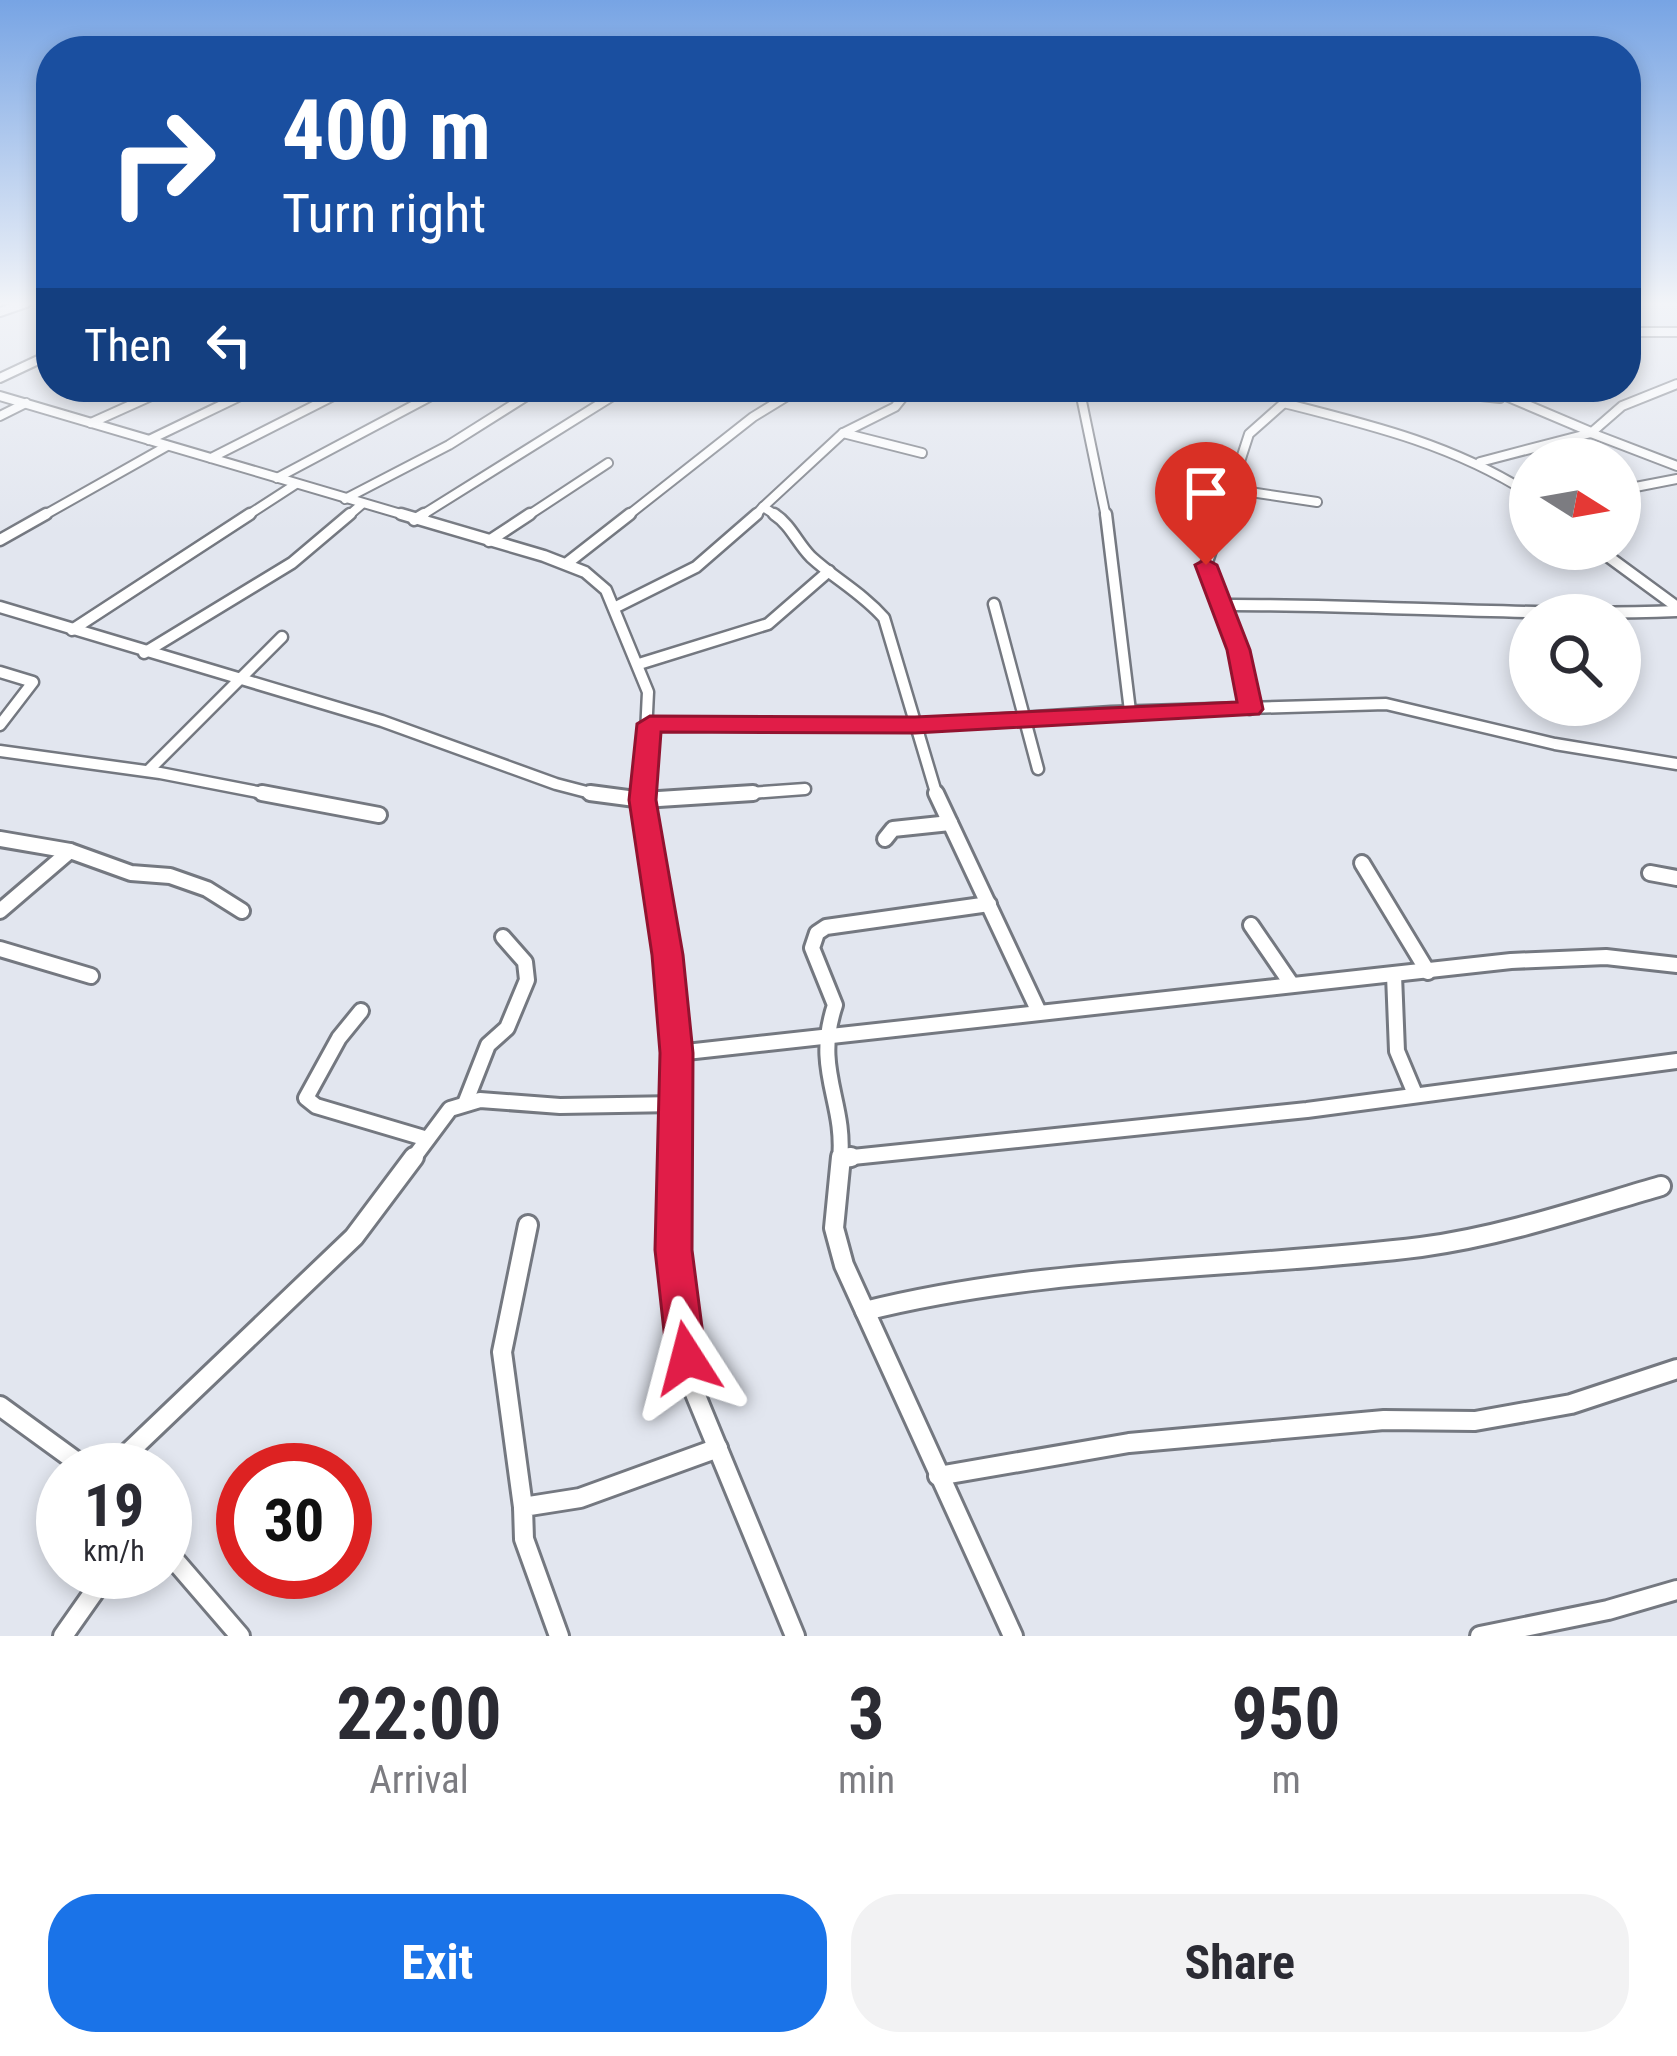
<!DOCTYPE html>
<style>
:root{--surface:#fff;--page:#f2f2f3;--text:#2b2b33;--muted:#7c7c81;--accent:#1a73e8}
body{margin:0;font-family:"Roboto Condensed",sans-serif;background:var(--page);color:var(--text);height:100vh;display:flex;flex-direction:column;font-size:45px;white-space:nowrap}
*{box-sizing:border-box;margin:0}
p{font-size:39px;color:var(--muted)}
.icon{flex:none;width:66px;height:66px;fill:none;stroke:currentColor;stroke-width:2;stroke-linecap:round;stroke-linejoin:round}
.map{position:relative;height:1636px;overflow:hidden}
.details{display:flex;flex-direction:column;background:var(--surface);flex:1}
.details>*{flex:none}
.guide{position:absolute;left:36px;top:36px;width:1605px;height:366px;border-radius:48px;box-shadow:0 6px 18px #0003;background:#1a4fa0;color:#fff;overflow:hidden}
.needle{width:78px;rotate:101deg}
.tools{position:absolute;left:1509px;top:438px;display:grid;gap:24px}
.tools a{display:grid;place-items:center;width:132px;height:132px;border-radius:50%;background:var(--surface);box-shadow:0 6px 18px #0003;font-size:60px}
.speed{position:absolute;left:36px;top:1443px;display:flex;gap:24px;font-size:60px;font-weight:700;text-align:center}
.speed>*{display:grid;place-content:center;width:156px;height:156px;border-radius:50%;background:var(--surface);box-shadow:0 6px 18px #0003;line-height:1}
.speed small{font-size:30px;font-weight:400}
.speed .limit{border:18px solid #d22;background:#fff;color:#111}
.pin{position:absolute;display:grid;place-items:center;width:102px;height:102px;color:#fff;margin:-123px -51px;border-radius:50% 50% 50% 0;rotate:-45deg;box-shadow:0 0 12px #0007}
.pin .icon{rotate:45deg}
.me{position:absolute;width:132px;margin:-66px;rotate:351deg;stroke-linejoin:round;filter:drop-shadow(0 0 9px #0008)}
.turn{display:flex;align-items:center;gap:42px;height:252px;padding:0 48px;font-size:54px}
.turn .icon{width:156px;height:156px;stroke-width:2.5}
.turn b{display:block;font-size:84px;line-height:102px}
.then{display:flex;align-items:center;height:114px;padding:0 48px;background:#0003;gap:24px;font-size:45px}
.eta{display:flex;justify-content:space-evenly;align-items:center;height:204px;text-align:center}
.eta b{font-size:72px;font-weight:700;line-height:84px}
.action{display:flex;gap:24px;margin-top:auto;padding:24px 48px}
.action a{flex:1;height:138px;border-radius:48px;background:var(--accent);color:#fff;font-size:48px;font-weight:700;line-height:138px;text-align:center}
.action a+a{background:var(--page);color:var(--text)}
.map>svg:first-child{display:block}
</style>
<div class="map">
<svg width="1677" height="1636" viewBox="0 0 1677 1636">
<rect width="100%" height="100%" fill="#e2e6ef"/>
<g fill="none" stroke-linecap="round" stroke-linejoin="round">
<defs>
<g id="minor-far3">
<polyline points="0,312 26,303"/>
<polyline points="1626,332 1677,332"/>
<polyline points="0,378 51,354"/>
<polyline points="1079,387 1106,517"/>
<polyline points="1380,387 1446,393"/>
<polyline points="1421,391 1450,393"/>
<polyline points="0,396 411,517"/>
<polyline points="1500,398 1443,392 1506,396 1591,432"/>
<path d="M 1284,403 C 1371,425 1454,445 1530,494"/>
<polyline points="0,416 26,403"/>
<polyline points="91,423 171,387"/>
<polyline points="843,433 922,453"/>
<polyline points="1591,433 1622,406 1677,384"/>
<polyline points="149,440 259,387"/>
<polyline points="211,458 351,387"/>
<polyline points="1480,462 1591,433 1677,466"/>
<polyline points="277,478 448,387"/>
<polyline points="1230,489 1317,502"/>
<polyline points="1620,490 1677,479"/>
<polyline points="345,499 449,445 541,387"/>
<polyline points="763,507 843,433 895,407 911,387"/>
<polyline points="41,517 167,446"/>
<polyline points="245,517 296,484"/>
<polyline points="347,517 362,504"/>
<polyline points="419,517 627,387"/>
<polyline points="526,517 608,463"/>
<polyline points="626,517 753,417 802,387"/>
<polyline points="754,517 763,507 779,517"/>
<polyline points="1222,517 1249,434 1284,403 1280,387"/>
</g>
<g id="minor-far2">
<polyline points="401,514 544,556 585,572 606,590 648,692 643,796"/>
<path d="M 774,514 C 791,525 797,543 811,557 C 835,579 862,593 884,618 L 937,796"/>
<polyline points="1106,514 1130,711"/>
<polyline points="1223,514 1206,565 1238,650 1250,709"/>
<polyline points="414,520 424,514"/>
<polyline points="0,540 46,514"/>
<polyline points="489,541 530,514"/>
<polyline points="1598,549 1677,607"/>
<polyline points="566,564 630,514"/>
<polyline points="994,604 1038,769"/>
<path d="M 1220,605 C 1373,604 1525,617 1677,611"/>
<polyline points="0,607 382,721 556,784 602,796"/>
<polyline points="616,607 696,567 757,514"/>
<polyline points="72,630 250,514"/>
<polyline points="144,653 292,563 350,514"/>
<polyline points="639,664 768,624 829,571"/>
<polyline points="0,672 33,682 0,725"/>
<polyline points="649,723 915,725 1111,712 1386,704 1555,744 1677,764"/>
<polyline points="0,751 160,773 278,796"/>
<polyline points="148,771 282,637"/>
<polyline points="709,796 805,789"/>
</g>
<g id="minor-far1">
<polyline points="262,793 379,815"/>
<polyline points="590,793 643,800 753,793"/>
<polyline points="643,793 668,955 677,1053 675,1160"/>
<polyline points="936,793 1038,1010"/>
<polyline points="0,839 70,851 131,873 170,876 207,889 242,911"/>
<polyline points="885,839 893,829 950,823"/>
<polyline points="1362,863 1428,972"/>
<polyline points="1650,873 1677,878"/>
<polyline points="0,911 70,851"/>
<polyline points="1251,925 1290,982"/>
<polyline points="0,949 91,976"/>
<polyline points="1394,975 1397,1051 1415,1094"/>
<polyline points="361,1011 339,1038 306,1098 316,1106 424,1138"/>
<polyline points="677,1053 1511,961 1606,957 1677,965"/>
<polyline points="466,1101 488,1045 507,1028 527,980 525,962 503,937"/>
<polyline points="843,1158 1307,1110 1677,1061"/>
<polyline points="412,1160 450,1109 480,1100 560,1106 677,1104"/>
<path d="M 840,1160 C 846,1101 813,1071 835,1005 L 812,948 L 817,933 L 826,927 L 989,904"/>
</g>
<g id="minor">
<polyline points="675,1157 679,1325 694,1391 795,1636"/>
<polyline points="841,1157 834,1228 844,1265 1013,1636"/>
<polyline points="843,1158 851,1157"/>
<path d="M 865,1311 C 1049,1265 1234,1270 1421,1247 C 1503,1236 1582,1209 1661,1186"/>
<polyline points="0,1406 88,1470"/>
<polyline points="110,1470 354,1237 414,1157"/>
<polyline points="938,1476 1129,1443 1384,1420 1475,1421 1571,1404 1677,1369"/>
<polyline points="523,1507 502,1352 528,1225"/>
<polyline points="165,1549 240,1636"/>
<polyline points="63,1636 108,1572"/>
<polyline points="559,1636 524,1539 523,1507 580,1498 718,1448"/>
<polyline points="1480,1636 1608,1610 1677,1590"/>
</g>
</defs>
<!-- minor-far3 casing -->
<use href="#minor-far3" stroke="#747880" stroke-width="12"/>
<!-- minor-far2 casing -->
<use href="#minor-far2" stroke="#747880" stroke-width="15"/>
<!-- minor-far1 casing -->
<use href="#minor-far1" stroke="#747880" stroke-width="20"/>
<!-- minor casing -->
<use href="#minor" stroke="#747880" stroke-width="24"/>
<!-- minor-far3 -->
<use href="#minor-far3" stroke="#fff" stroke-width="8"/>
<!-- minor-far2 -->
<use href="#minor-far2" stroke="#fff" stroke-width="10"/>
<!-- minor-far1 -->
<use href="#minor-far1" stroke="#fff" stroke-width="14"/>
<!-- minor -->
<use href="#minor" stroke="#fff" stroke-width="18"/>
</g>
<!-- sky -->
<linearGradient id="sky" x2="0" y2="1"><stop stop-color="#77a4e4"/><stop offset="0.57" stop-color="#f2f4f8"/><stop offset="1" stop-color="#f2f4f8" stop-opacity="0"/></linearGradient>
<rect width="1677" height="532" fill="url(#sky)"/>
<!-- route -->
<polygon fill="#e11d48" stroke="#92132f" stroke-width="3" points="1206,559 1217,565 1250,650 1263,709 1259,714 915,733 661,732 656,800 683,955 693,1053 692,1250 706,1358 701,1372 687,1377 673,1372 667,1358 655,1250 660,1053 652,955 629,800 637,724 650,716 915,717 1237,702 1227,650 1195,565"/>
</svg>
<div class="tools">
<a><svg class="needle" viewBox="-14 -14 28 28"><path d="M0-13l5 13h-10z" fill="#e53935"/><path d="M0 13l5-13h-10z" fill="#7c7c81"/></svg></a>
<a><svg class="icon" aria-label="search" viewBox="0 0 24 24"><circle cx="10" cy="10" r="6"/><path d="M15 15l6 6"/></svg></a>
</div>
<div class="speed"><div>19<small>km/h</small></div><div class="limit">30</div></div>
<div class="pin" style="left:1206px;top:565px;background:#d93025"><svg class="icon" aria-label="arrive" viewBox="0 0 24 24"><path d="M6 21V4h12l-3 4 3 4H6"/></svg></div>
<svg class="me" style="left:687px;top:1358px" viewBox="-20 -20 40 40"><path d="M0-17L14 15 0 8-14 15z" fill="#e11d48" stroke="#fff" stroke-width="4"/></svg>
<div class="guide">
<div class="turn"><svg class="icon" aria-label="right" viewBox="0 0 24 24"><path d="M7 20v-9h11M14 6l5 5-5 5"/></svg><div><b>400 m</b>Turn right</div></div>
<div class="then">Then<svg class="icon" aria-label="left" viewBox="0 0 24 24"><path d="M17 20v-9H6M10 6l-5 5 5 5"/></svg></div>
</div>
</div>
<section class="details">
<div class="eta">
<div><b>22:00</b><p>Arrival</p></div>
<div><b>3</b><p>min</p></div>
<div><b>950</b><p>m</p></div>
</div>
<div class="action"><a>Exit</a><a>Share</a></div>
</section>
